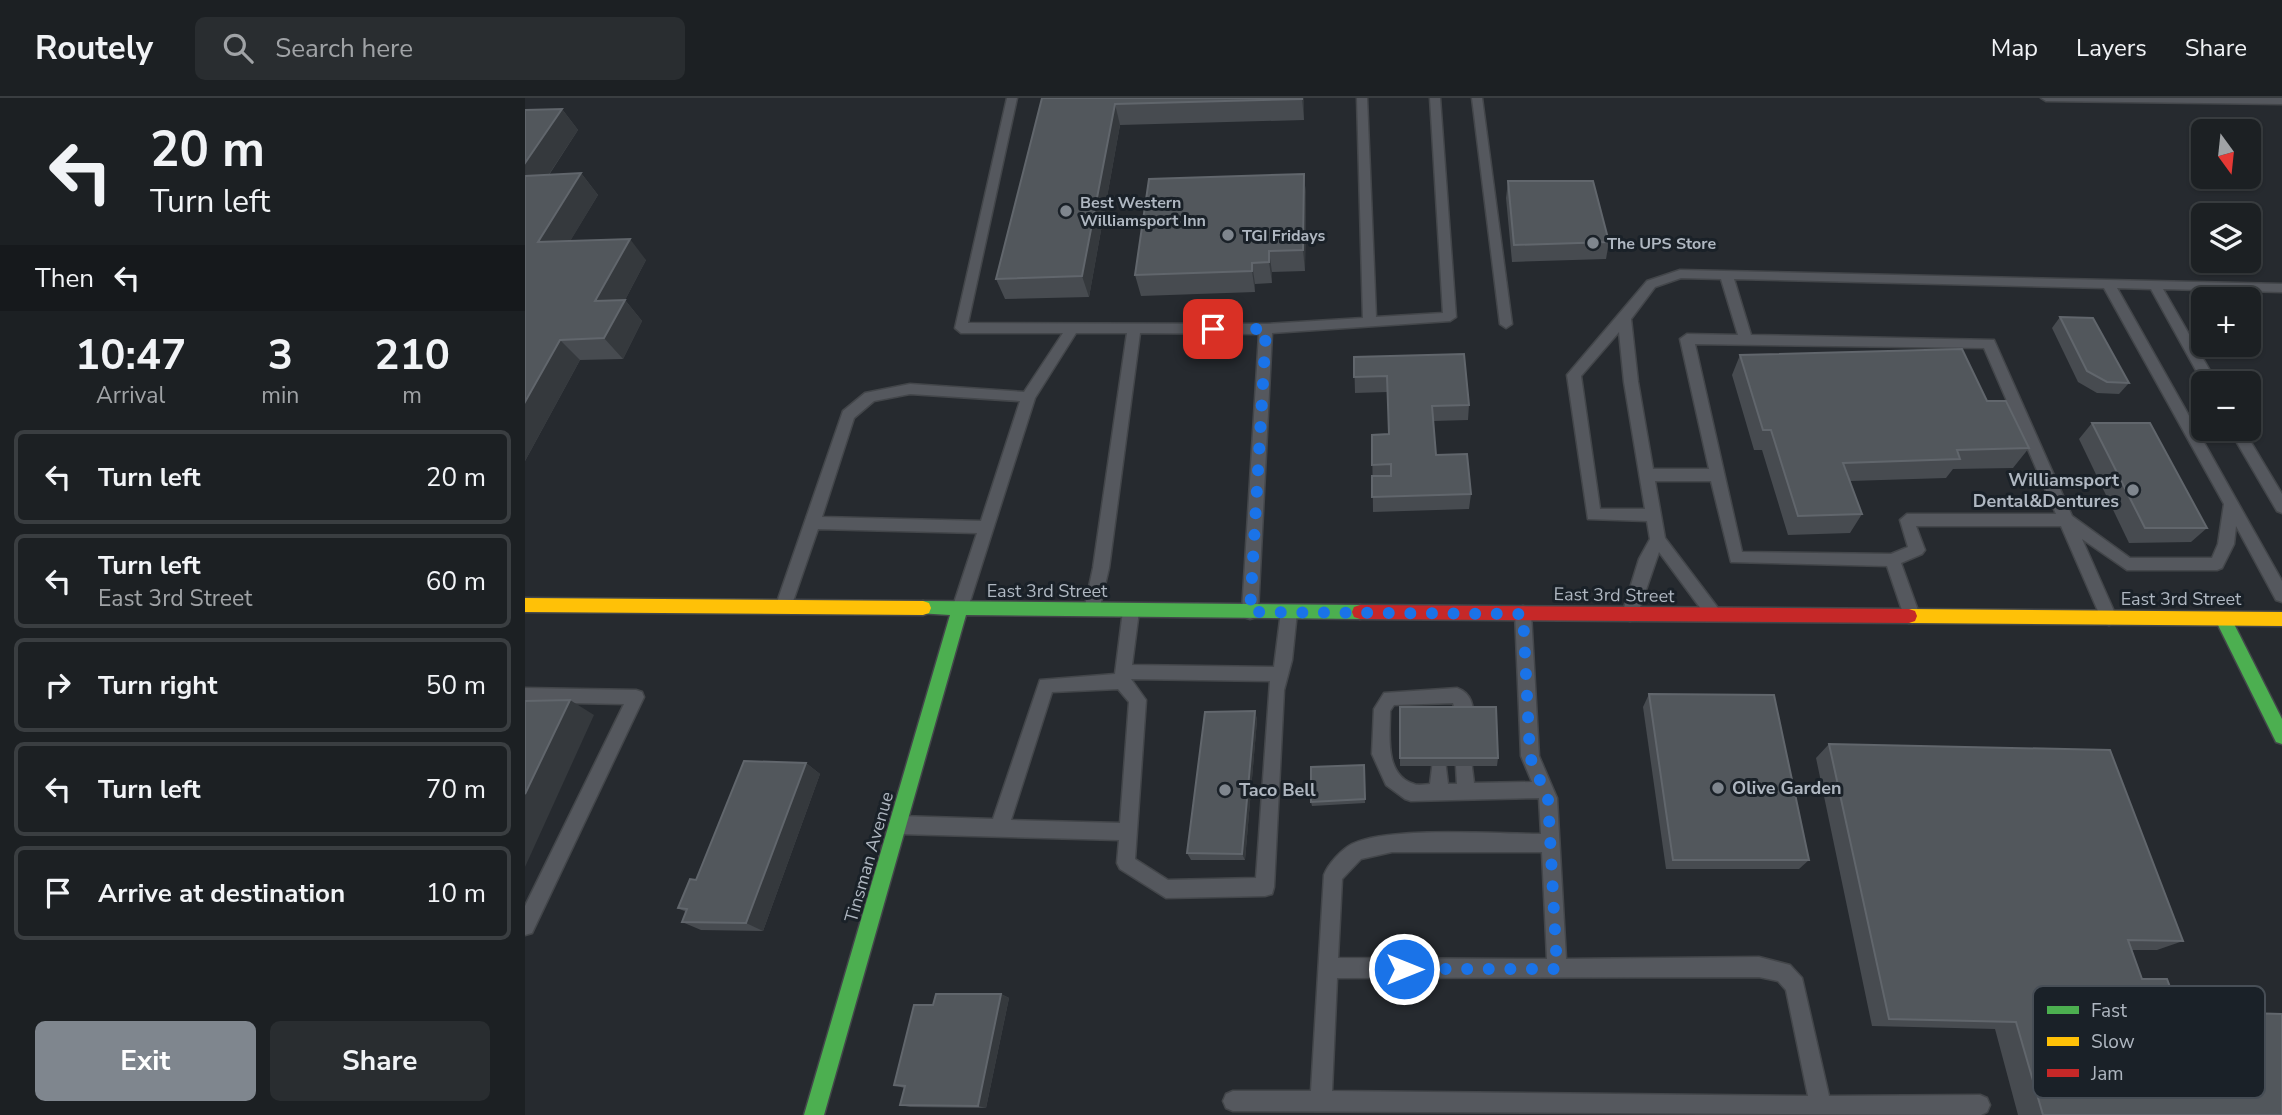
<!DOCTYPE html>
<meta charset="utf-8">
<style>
:root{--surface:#1c2023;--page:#292d30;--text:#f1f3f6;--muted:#a0a3a6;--line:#3a3e41;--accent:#7f868e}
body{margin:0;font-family:"Nunito Sans",sans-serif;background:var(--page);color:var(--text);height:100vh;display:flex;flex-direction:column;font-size:26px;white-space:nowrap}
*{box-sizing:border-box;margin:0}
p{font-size:23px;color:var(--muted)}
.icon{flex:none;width:38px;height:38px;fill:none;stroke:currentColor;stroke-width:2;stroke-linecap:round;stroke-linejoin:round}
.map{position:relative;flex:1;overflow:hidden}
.side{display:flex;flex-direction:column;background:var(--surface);width:525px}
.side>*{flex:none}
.hud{background:#1c2023;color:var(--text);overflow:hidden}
.needle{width:46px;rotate:165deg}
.buttons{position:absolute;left:1666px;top:21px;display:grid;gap:14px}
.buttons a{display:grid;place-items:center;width:70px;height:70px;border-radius:10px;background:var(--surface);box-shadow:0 2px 5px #0004,0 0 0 2px var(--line);font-size:35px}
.pin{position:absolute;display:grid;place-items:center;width:60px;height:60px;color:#fff;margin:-30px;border-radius:14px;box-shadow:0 4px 10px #0006}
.me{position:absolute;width:77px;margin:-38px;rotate:90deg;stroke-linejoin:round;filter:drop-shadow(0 0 5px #0008)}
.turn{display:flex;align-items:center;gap:24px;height:147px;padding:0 35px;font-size:32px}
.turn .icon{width:91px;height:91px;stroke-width:2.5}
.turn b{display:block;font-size:49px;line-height:60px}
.then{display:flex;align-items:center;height:66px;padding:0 35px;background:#0003;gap:14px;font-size:26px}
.eta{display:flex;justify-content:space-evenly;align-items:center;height:119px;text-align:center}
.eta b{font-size:42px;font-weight:700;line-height:49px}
.action{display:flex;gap:14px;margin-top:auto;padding:14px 35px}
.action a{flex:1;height:80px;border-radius:10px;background:var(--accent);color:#fff;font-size:28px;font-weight:700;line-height:80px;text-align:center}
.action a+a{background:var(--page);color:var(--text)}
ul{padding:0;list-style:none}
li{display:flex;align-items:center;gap:21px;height:94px;margin:0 14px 10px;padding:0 21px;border:4px solid var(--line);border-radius:10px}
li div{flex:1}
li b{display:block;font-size:26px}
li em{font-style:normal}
header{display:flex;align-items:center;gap:42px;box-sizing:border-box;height:98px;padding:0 35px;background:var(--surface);border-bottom:2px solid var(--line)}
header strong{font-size:33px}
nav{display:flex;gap:38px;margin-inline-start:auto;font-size:24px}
.search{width:490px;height:63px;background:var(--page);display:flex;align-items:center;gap:18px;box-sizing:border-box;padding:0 24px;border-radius:10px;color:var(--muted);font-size:26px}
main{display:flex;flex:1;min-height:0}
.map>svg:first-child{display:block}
</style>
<header>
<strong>Routely</strong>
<div class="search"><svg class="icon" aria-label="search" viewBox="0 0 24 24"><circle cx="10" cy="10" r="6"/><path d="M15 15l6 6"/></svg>Search here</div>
<nav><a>Map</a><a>Layers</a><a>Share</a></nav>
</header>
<main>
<section class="side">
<div class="hud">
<div class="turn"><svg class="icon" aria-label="left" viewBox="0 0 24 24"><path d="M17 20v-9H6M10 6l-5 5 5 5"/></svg><div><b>20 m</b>Turn left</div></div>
<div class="then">Then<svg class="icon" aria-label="left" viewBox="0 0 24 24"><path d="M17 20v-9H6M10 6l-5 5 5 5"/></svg></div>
</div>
<div class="eta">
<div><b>10:47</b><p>Arrival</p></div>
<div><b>3</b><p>min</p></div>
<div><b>210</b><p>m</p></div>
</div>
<ul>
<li><svg class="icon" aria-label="left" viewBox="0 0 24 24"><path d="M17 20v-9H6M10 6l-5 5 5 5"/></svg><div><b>Turn left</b></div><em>20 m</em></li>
<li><svg class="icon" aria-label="left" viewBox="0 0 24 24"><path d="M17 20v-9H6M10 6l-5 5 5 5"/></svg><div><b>Turn left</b><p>East 3rd Street</p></div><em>60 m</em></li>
<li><svg class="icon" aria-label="right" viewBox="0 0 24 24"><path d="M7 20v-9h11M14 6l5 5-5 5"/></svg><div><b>Turn right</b></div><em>50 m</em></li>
<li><svg class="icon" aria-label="left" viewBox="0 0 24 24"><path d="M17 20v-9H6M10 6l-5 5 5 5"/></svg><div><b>Turn left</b></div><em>70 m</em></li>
<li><svg class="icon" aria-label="arrive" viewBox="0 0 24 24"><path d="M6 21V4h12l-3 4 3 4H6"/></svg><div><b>Arrive at destination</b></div><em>10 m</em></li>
</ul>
<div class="action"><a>Exit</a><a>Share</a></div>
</section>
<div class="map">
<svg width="1757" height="1017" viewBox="0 0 1757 1017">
<rect width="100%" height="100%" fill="#262a2f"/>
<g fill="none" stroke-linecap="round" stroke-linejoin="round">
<defs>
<g id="lane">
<path d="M 482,0 L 492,0 L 443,225 L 741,226 L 838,220 L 832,0 L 842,0 L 851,219 L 918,215 L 905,0 L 915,0 L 931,219 L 925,223 L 747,235 L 733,514 L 731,519 L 725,521 L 719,519 L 717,514 L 734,236 L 615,235 L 584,470 L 573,517 L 561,517 L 559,512 L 568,470 L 602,235 L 551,235 L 510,300 L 441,516 L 429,516 L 427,511 L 452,435 L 293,431 L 264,515 L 252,515 L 250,510 L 318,313 L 340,295 L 385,286 L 499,294 L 538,235 L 436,235 L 430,230 ZM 385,296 L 495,303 L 456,423 L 297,419 L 329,320 L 349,303 Z"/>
<polygon points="947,0 957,0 987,226 981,230 975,226"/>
<polygon points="1516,0 1757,0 1757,6 1521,3"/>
<path d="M 1155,172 L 1757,186 L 1757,194 L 1638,191 L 1692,285 L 1678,285 L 1626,191 L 1592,190 L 1757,483 L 1757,504 L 1751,502 L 1711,428 L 1709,446 L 1697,470 L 1692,472 L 1602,472 L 1557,441 L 1592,520 L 1590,525 L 1584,527 L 1578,525 L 1576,520 L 1536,428 L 1391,428 L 1400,452 L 1397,456 L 1376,465 L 1395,518 L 1393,523 L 1387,525 L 1381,523 L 1379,518 L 1362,468 L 1206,464 L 1186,383 L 1130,383 L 1140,440 L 1196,514 L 1194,519 L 1188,521 L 1182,519 L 1134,454 L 1111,521 L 1105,523 L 1099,521 L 1097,516 L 1114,461 L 1125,441 L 1122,423 L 1063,421 L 1042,277 L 1122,183 ZM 1156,180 L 1196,181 L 1213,237 L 1162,236 L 1155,241 L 1184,371 L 1128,371 L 1113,284 L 1106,221 L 1130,189 ZM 1209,181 L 1579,190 L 1699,406 L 1693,446 L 1687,460 L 1605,460 L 1547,418 L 1469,242 L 1226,237 ZM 1094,234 L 1099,284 L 1120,411 L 1075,411 L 1056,278 ZM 1170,246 L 1459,250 L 1531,416 L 1382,416 L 1375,422 L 1383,449 L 1366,456 L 1217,454 Z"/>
<polygon points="1704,331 1718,331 1757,396 1757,415 1752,413"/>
<path d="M 606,506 L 612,508 L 614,513 L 607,567 L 749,569 L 756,514 L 758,509 L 764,507 L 770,509 L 772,514 L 767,562 L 759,592 L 749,789 L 747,796 L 740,798 L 641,800 L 595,771 L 592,765 L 594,742 L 375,736 L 369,733 L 366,727 L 369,721 L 375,718 L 468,721 L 515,582 L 590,576 L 598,513 L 600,508 ZM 606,581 L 745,583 L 731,780 L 643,782 L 610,761 L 621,602 ZM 593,591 L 604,604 L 595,725 L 486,722 L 527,594 Z"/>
<path d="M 998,508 L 1004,510 L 1006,515 L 1014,658 L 1032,700 L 1041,861 L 1234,859 L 1265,867 L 1277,880 L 1304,998 L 1455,997 L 1462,1000 L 1465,1007 L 1462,1014 L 1456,1017 L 708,1013 L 701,1010 L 698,1003 L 701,996 L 708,993 L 786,993 L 799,777 C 803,766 817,751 827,746 C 864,728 971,736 1016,736 L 1014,700 L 886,703 L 880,701 L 861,687 L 847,656 L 849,611 L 859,595 L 932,590 C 946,595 951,609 945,622 L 939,625 L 933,622 L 928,605 L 869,607 L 865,613 C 865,637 859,677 889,686 C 893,688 901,686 905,686 L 908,662 L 914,660 L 920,662 L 923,686 L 932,686 L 931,668 L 934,662 L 940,660 L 946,662 L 949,685 L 1007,684 L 996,658 L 990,515 L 992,510 ZM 867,754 L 1017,754 L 1022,861 L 813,860 L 817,781 L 836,761 ZM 1234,879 L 1253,883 L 1261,892 L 1283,998 L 807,993 L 812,880 Z"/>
<polygon points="0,590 111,592 117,594 119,599 7,835 0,837 0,808 99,606 0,604"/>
</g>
<g id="fast">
<polygon points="398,503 835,507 841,509 843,514 841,519 835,521 441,517 299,1017 279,1017 425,517 392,515 390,510 392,505"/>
<polygon points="1698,514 1704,516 1757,621 1757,646 1751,644 1690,521 1692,516"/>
</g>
<g id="slow">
<polygon points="0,500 398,503 404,505 406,510 404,515 398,517 0,514"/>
<polygon points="1384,511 1757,514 1757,528 1384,525 1378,523 1376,518 1378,513"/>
</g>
<polygon id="jam" points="835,507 1384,511 1390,513 1392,518 1390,523 1384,525 835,521 829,519 827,514 829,509"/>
</defs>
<!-- lane casing -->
<use href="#lane" stroke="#43464a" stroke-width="3"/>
<!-- fast casing -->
<use href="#fast" stroke="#43464a" stroke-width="3"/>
<!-- slow casing -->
<use href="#slow" stroke="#43464a" stroke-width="3"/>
<!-- jam casing -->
<use href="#jam" stroke="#43464a" stroke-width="3"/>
<!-- lane -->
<use href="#lane" fill="#55585e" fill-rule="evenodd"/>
<!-- fast -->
<use href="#fast" fill="#4caf50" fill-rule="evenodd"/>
<!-- slow -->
<use href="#slow" fill="#ffc107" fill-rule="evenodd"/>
<!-- jam -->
<use href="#jam" fill="#c62828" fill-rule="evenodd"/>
</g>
<!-- wall -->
<g fill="#474b50">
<polygon points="517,0 779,0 779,22 595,27 564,199 480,201 471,181"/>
<polygon points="37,11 53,32 24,77 56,75 73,97 45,143 121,162 100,202 117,223 98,261 55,262 0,363 0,12"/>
<polygon points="779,76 781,98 780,173 747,174 747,185 730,186 730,194 616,198 610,177"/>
<polygon points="983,83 1084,144 1081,161 987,164 981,100"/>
<polygon points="1535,219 1604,285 1594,296 1572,295 1553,284 1527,230"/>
<polygon points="1215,257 1462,303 1504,350 1488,370 1428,371 1421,380 1325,383 1337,416 1325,435 1263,437 1237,352 1229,352 1207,277"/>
<polygon points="829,259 944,307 943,322 908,323 911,357 946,396 944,411 848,414 847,337 864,336 863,294 830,295"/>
<polygon points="1567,325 1682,430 1666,444 1604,445 1554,341"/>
<polygon points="1124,596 1284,762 1274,771 1141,771 1118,609"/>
<polygon points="875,609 973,660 972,668 875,668"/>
<polygon points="730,613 732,622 720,762 666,762 662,755"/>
<polygon points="1304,646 1658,843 1632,852 1607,852 1617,881 1654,913 1757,1017 1493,1017 1470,931 1347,928 1291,660"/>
<polygon points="281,665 295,676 238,833 176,832 157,824 161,814 153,810 171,782"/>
<polygon points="839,667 840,705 787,708 786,704"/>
<polygon points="476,896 484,900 461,1010 385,1009 375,1007 379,990 369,987 408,907"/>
</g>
<!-- shaded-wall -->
<g fill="#35393d">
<polygon points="777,0 779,0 779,22"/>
<polygon points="590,6 595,27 564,199 557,178"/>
<polygon points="37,11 53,32 9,99 0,89 0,65"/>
<polygon points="56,75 73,97 32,165 13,144"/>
<polygon points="779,76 781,98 780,173 778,152"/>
<polygon points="105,141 121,162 99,204 100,202 117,223 98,261 79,240 70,203"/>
<polygon points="744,153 747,174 747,185 744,164"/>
<polygon points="727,165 730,186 730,194 727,173"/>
<polygon points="35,242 55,262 0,363 0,304"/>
<polygon points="45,602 69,617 0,769 0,696"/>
<polygon points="730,613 732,622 720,762 717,756"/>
<polygon points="281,665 295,676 238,833 221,825"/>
<polygon points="476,896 484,900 461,1010 453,1008"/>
</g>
<!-- building -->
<g fill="#52575c" stroke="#61666c" stroke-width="2">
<polygon points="517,0 777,0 777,1 590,6 557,178 471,181"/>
<polygon points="37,11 0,65 0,12"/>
<polygon points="56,75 13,144 105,141 70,203 100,202 79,240 35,242 0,304 0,78"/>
<polygon points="779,76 778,152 744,153 744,164 727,165 727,173 610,177 624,81"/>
<polygon points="983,83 1068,83 1084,144 989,147"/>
<polygon points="1535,219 1568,220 1604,285 1582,284 1562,273"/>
<polygon points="1437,251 1462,303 1481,303 1504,350 1432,352 1435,361 1318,365 1337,416 1273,418 1246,332 1238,332 1215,257"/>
<polygon points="939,256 944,307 907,308 911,357 942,356 946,396 847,399 847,378 866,378 866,366 847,367 847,337 864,336 862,278 829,279 829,259"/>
<polygon points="1567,325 1625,325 1682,430 1620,430"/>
<polygon points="1124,596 1249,597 1284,762 1148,762"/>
<polygon points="45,602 0,696 0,603"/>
<polygon points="875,609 971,609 973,660 875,660"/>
<polygon points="730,613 717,756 662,755 680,614"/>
<polygon points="1304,646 1585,652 1658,843 1603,842 1617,881 1642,881 1654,913 1757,916 1757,1017 1518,1017 1491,924 1364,921"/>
<polygon points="219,663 281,665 221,825 157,824 162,811 153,810 165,781 171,782"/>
<polygon points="839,667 840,701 786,704 786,669"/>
<polygon points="411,896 476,896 453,1008 375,1007 380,988 369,987 389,907 408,907"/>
</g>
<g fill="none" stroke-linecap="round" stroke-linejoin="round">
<!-- route -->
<polyline stroke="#1a73e8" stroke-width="12" stroke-dasharray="0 21.6" points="688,231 741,231 725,514 998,516 1005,659 1023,701 1032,871 879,871"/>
</g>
<!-- markers -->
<g fill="#7f868e" stroke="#1a2128" stroke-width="2.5">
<circle cx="541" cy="113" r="7"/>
<circle cx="703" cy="137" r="7"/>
<circle cx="1068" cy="145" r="7"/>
<circle cx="1608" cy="392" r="7"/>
<circle cx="1193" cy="690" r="7"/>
<circle cx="700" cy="692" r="7"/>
</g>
<g text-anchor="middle" stroke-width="6" stroke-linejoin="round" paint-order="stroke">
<!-- far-poi labels -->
<g font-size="16" font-weight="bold" fill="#afb7c1" stroke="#1a2128" text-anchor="start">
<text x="555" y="110">Best Western<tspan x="555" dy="18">Williamsport Inn</tspan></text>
<text x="717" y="143">TGI Fridays</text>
<text x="1082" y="151">The UPS Store</text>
</g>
<!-- poi labels -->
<g font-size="18" font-weight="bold" fill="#afb7c1" stroke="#1a2128" text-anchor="start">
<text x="1594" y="388" text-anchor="end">Williamsport<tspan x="1594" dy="21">Dental&amp;Dentures</tspan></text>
<text x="1207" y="696">Olive Garden</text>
<text x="714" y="698">Taco Bell</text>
</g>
<!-- street labels -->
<g font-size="18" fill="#afb7c1" stroke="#1a2128">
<text x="522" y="499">East 3rd Street</text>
<text transform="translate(1089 497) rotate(1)" y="6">East 3rd Street</text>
<text x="1656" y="507">East 3rd Street</text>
<text transform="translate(344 759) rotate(-74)" y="6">Tinsman Avenue</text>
</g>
</g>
<!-- legend -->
<rect x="1508" y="888" width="232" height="112" rx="10" fill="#1a2128" stroke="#474e56" stroke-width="2"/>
<rect x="1522" y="908" width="32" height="8" fill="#4caf50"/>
<rect x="1522" y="939" width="32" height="9" fill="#ffc107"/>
<rect x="1522" y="971" width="32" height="8" fill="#c62828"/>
<g font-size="19" fill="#afb7c1">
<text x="1566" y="919">Fast</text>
<text x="1566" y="950">Slow</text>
<text x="1566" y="982">Jam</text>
</g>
</svg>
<div class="buttons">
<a><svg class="needle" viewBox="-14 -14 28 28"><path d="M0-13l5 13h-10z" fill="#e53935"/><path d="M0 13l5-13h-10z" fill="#a0a3a6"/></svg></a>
<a><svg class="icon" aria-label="layers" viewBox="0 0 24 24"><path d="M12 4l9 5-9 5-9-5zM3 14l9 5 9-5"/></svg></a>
<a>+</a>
<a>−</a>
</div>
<div class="pin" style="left:688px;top:231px;background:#d93025"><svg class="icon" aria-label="arrive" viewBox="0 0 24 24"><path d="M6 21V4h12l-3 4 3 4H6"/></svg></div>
<svg class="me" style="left:879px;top:871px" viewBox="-20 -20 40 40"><circle r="17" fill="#1a73e8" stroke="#fff" stroke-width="3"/><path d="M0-11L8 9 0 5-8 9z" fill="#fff"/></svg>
</div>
</main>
